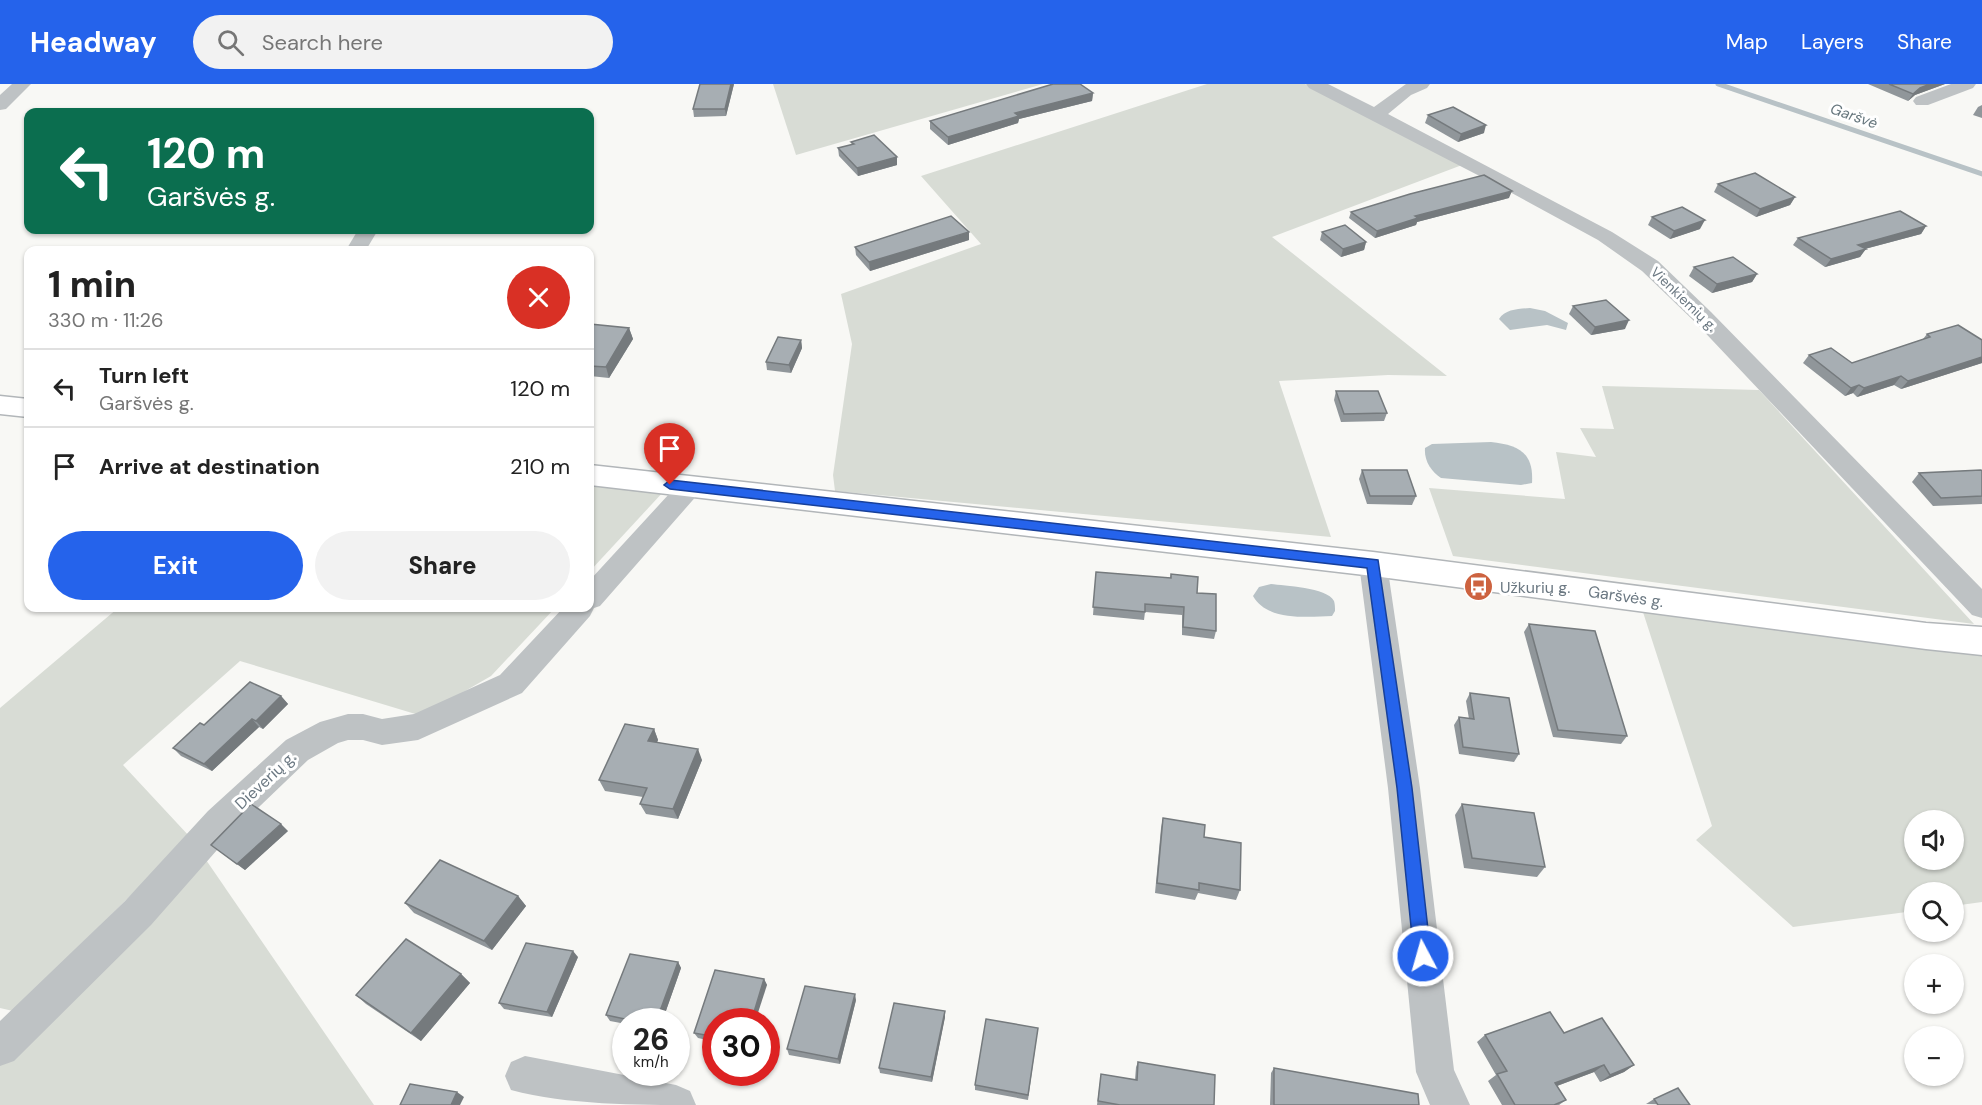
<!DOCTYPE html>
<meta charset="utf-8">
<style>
:root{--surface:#fff;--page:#f2f2f2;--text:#222;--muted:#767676;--line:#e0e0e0;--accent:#2563eb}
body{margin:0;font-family:"DM Sans",sans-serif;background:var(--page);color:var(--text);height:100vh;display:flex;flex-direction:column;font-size:22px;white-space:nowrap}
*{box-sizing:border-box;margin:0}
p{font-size:20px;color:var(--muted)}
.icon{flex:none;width:33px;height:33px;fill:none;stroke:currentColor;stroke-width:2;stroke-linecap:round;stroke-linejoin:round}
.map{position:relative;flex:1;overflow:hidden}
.drawer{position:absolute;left:24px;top:162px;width:570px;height:366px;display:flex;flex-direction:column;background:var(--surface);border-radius:12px;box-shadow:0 2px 4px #0004}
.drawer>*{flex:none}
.guide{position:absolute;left:24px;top:24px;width:570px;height:126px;border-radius:12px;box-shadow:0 2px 4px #0004;background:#0b6e4f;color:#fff;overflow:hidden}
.tools{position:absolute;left:1904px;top:726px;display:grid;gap:12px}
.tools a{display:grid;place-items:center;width:60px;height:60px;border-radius:50%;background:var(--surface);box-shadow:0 2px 4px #0004;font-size:30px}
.speed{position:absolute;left:612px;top:924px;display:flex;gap:12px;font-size:30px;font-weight:700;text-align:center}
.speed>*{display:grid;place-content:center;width:78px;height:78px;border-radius:50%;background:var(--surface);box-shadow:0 2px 4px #0004;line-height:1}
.speed small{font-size:15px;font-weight:400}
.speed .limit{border:9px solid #d22;background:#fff;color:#111}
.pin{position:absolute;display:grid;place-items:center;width:51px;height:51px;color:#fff;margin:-62px -26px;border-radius:50% 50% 50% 0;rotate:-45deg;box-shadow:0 0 6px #0007}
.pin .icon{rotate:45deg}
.me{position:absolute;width:66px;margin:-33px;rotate:354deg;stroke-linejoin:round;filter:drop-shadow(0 0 4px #0008)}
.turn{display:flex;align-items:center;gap:21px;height:126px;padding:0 24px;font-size:27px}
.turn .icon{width:78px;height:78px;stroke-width:2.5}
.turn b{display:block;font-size:42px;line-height:51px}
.round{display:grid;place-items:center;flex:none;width:63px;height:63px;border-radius:32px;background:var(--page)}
.head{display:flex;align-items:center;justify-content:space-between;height:102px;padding:0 24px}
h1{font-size:36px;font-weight:800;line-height:45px}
.primary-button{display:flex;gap:12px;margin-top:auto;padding:12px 24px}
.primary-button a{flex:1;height:69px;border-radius:36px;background:var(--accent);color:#fff;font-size:24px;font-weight:800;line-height:69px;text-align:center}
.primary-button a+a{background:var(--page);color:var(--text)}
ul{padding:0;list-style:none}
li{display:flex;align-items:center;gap:18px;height:78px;padding:0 24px;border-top:2px solid var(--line)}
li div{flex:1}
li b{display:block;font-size:22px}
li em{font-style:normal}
header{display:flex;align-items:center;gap:36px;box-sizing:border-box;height:84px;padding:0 30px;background:var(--accent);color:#fff}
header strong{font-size:28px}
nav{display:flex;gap:33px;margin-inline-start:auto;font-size:21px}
.search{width:420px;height:54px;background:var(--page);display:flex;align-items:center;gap:15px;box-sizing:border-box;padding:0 21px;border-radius:33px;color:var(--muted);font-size:22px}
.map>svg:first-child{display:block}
</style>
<header>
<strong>Headway</strong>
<div class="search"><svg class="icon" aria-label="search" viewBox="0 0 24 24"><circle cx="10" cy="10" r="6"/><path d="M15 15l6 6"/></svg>Search here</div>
<nav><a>Map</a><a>Layers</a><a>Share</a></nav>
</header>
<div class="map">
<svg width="1982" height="1021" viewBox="0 0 1982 1021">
<rect width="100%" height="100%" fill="#f8f8f5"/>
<!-- green -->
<g fill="#d8dcd5" fill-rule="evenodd">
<polygon points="773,0 1043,0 796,71"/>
<polygon points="1207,0 1305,0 1462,81 1272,153 1447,292 1388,291 1279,297 1331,453 835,407 833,391 852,260 841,210 981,160 921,92"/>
<polygon points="1602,302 1759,306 1974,540 1453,472 1429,404 1565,415 1556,368 1596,373 1580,344 1614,345"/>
<polygon points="590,398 664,407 590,487"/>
<polygon points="118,524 555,524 491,592 422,632 240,577 123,681 190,753 13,927 0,924 0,624"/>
<path d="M 1642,525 L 1982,569 L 1982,818 L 1953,822 L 1953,808 L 1914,808 L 1914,827 L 1793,843 L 1696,756 L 1712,742 ZM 1914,736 L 1953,736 L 1953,776 L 1914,776 Z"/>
<polygon points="204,773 374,1021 0,1021 0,969"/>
</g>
<!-- water -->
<g fill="#b8c2c6">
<path d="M 1530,224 L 1545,227 L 1568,239 L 1566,246 L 1547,241 L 1510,246 L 1499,235 C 1505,225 1519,225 1530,224 Z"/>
<path d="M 1491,358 C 1518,361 1534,368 1532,399 L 1521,401 L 1441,394 C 1431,387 1424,377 1425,364 L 1432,360 Z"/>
<path d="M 1271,500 C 1284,502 1327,503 1334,517 C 1335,520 1335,524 1335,527 L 1332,532 C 1307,533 1267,537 1253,512 L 1259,503 Z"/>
</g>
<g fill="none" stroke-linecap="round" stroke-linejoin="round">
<!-- stream -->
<polyline stroke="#b8c2c6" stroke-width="5" points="1718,0 1982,90"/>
<defs>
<g id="major">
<polygon points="0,312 28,315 28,333 0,330"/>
<polygon points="590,381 1373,468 1926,539 1982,543 1982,571 1926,565 1373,492 590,401"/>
</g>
</defs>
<!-- major casing -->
<use href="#major" stroke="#b2b6b9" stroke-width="3"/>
<!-- minor -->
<g fill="#bec2c4" fill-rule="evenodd">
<polygon points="12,0 31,0 6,25 0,26 0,11"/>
<polygon points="1306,0 1328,0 1374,23 1406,0 1430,0 1427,4 1411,11 1388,30 1612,148 1658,177 1711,228 1982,505 1982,534 1972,531 1695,238 1642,187 1598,156 1497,101 1309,4"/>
<polygon points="1951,0 1976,0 1973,4 1928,21 1916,21 1913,17 1916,13"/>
<polygon points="358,146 378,146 366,166 346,166"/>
<polygon points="690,394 699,397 703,403 699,409 600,522 594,524 590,532 522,609 418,656 382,661 363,656 348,656 338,659 308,676 232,749 151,841 14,977 0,982 0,937 125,817 208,727 286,656 320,638 348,630 363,630 382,635 414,630 500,591 563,524 590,524 590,496 681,397"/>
<polygon points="1373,470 1383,473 1387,480 1420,704 1454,986 1470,1021 1430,1021 1416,988 1388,704 1359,480 1363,473"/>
<path d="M 525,972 L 676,1001 L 690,1007 L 696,1021 C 635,1021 568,1021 511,1006 L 505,992 L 511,978 Z"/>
</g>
<!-- major -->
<use href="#major" fill="#fff" fill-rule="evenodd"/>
</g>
<!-- wall -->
<g fill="#90969a">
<polygon points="734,0 726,32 694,33 693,25"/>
<polygon points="1868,0 1945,0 1915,11 1908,17"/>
<polygon points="1093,9 1092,17 1019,35 1018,39 948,61 930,45 930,37"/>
<polygon points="1982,21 1982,34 1973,31 1978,23"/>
<polygon points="1428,31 1484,49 1458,58 1425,39"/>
<polygon points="851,58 897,73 897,81 858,92 839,72 838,64 852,61"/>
<polygon points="1718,100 1795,113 1790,121 1756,133 1714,108"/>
<polygon points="1509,114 1417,138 1416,141 1375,154 1349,134 1351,128"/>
<polygon points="1652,133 1700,145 1670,155 1648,141"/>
<polygon points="1926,142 1921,150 1865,165 1860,173 1825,183 1793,161 1798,154"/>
<polygon points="1322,148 1366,158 1364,166 1341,173 1320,156"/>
<polygon points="969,156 870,187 856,171 855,163"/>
<polygon points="1694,183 1757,190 1752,198 1712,209 1689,192"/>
<polygon points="1573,222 1625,245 1591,251 1569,230"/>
<polygon points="590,240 629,244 633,255 609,294 590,292"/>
<polygon points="1927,250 1982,256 1982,279 1901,305 1894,301 1857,313 1853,309 1845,312 1803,279 1809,271 1852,279 1923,255"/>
<polygon points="801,256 802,264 791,289 767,286 766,278"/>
<polygon points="1336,307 1387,329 1384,337 1341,338 1334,316"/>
<polygon points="1362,386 1416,412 1412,421 1367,420 1359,395"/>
<polygon points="1982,387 1982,420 1933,422 1912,398 1919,389"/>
<polygon points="1096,488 1170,494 1171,490 1197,509 1216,547 1214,555 1182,551 1182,531 1145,528 1144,536 1093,531"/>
<polygon points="1529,540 1627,652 1621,660 1553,653 1524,548"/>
<polygon points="1470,609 1519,670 1514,678 1459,670 1454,641 1459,633 1469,635 1466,617"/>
<polygon points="281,612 288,620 263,645 259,643 212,687 181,672 173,664 204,641"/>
<polygon points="654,645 658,656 657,658 702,676 678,735 646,730 640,720 643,713 605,707 599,696"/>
<polygon points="1462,720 1545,783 1537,793 1464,784 1455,731"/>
<polygon points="1163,734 1204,753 1240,806 1236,816 1198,809 1195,816 1155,809 1161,744"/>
<polygon points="288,747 245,786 211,761"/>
<polygon points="518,812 526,822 492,866 414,829 405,819"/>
<polygon points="578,873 552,933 504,925 499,919"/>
<polygon points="678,878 681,884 662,938 626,938 626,940 610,937 606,931"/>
<polygon points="461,890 470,899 421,957 366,920 356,911"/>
<polygon points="764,895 767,901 716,938 716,958 698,954 694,949"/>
<polygon points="856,916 840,980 789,971 787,965"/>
<polygon points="945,927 945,933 932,998 880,989 879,984"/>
<polygon points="1038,944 1028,1016 975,1006 975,1001"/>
<polygon points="1564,949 1634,981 1624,988 1600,998 1594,988 1557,1002 1566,1016 1559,1021 1502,1021 1488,997 1496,991 1477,958 1485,951"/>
<polygon points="1138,978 1214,1021 1097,1021 1101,990 1135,996 1136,983"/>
<polygon points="1274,984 1419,1021 1270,1021 1271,989"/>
<polygon points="1654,1015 1690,1021 1646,1020"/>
</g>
<!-- shaded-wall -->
<g fill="#757a7d">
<polygon points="731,0 734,0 726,32 725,25"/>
<polygon points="1930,0 1945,0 1915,11 1908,17 1913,10 1920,4"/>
<polygon points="1093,9 1092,17 1019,35 1018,39 948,61 948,53 1015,29"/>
<polygon points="1486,41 1484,49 1458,58 1461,50"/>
<polygon points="897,73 897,81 858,92 857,84"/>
<polygon points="1512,107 1509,114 1417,138 1416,141 1375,154 1377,147 1415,132"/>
<polygon points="1795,113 1790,121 1756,133 1760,125"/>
<polygon points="1705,136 1700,145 1670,155 1674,147"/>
<polygon points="1926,142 1921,150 1853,168 1858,161"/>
<polygon points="969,148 969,156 870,187 869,178"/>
<polygon points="1366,158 1364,166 1341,173 1343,165"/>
<polygon points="1866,165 1860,173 1825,183 1831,175"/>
<polygon points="1757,190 1752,198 1712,209 1717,200"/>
<polygon points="1629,236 1625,245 1591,251 1595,243"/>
<polygon points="629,244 633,255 609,294 606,283"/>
<polygon points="801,256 802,264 791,289 789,281"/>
<polygon points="1982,273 1982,279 1901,305 1908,297"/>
<polygon points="1901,292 1894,301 1857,313 1864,304"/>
<polygon points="1859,301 1853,309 1845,312 1851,304"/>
<polygon points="281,612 288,620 263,645 256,637"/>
<polygon points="252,635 259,643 212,687 204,680"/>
<polygon points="654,645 658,656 653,668 648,657"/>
<polygon points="698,665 702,676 678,735 673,725"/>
<polygon points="281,740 288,747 245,786 237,780"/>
<polygon points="518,812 526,822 492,866 484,857"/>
<polygon points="573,867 578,873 552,933 547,928"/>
<polygon points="678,878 681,884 662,938 656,938"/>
<polygon points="461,890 470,899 421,957 411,949"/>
<polygon points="764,895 767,901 755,938 751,938"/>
<polygon points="855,910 856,916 840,980 838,975"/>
<polygon points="945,927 945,933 932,998 931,993"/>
<polygon points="1604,981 1594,988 1546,1006 1555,999"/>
<polygon points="1634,981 1624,988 1600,998 1610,991"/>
<polygon points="457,1008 464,1013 460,1021 451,1021"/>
</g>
<!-- building -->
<g fill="#a7aeb3" stroke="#757a7d" stroke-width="1.5">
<polygon points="700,0 731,0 725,25 693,25"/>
<polygon points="1053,0 1080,0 1093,9 1015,29 1019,32 948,53 930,37"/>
<polygon points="1889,0 1930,0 1920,4 1913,10"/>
<polygon points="1453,23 1486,41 1461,50 1428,31"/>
<polygon points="874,51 897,73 857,84 838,64 854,60 851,58"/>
<polygon points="1755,89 1795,113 1760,125 1718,100"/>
<polygon points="1484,91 1512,107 1415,132 1418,134 1377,147 1351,128 1410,110"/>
<polygon points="1682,123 1705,136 1674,147 1652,133"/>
<polygon points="1900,127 1926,142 1858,161 1866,165 1831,175 1798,154"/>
<polygon points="951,132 969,148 869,178 855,163"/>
<polygon points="1345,141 1366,158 1343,165 1322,148"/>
<polygon points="1733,173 1757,190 1717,200 1694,183"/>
<polygon points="1606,216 1629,236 1595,243 1573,222"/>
<polygon points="590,240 629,244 606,283 590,282"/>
<polygon points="1958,241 1982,256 1982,273 1908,297 1901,292 1864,304 1859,301 1851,304 1809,271 1831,264 1852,279 1930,253 1927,250"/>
<polygon points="778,253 801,256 789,281 766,278"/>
<polygon points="1336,307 1378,307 1387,329 1344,330"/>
<polygon points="1362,386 1407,386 1416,412 1370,412"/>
<polygon points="1981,386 1982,387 1982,412 1941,414 1919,389"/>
<polygon points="1096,488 1171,494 1171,490 1198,493 1197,509 1216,510 1216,547 1183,543 1184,523 1145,520 1145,528 1093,523"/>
<polygon points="1529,540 1595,547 1627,652 1558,646"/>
<polygon points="250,598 281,612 256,637 252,635 204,680 173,664 200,639 204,641"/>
<polygon points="1470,609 1509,614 1519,670 1463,663 1459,633 1474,635"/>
<polygon points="625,640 654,645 648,657 698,665 673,725 640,720 647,704 599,696"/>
<polygon points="251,720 281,740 237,780 211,761"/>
<polygon points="1462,720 1534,729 1545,783 1472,774"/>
<polygon points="1163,734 1205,741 1204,753 1241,759 1240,806 1199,799 1199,806 1157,799"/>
<polygon points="440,776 518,812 484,857 405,819"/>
<polygon points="406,855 461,890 411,949 356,911"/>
<polygon points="526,859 573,867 547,928 499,919"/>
<polygon points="630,870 678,878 656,938 639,938 606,931"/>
<polygon points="715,886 764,895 751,938 716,938 716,953 694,949"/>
<polygon points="805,902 855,910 838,975 787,965"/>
<polygon points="894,919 945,927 931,993 879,984"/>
<polygon points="1550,928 1564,949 1602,934 1634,981 1610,991 1604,981 1555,999 1566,1016 1554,1021 1515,1021 1497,990 1507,987 1485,951"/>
<polygon points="986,935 1038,944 1028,1011 975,1001"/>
<polygon points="1138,978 1215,991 1214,1021 1120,1021 1098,1017 1101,990 1137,996"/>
<polygon points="1274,984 1418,1010 1419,1021 1274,1021"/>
<polygon points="410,1000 457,1008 451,1021 400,1021"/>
<polygon points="1678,1004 1690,1021 1658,1021 1654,1015"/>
</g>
<!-- route -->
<polygon fill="#2563eb" stroke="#184099" stroke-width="1.5" points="670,396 1378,476 1412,704 1431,872 1429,878 1423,881 1417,878 1414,872 1397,704 1367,484 670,405 664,401"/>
<!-- icons -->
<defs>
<symbol id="bus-disc" viewBox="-11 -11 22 22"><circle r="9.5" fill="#cd6340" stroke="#fff"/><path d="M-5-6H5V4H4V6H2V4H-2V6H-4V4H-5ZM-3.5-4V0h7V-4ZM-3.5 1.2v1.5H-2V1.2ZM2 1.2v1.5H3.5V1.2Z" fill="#fff"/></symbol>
</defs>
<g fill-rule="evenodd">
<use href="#bus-disc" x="1462" y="486" width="33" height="33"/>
</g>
<g text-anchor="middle" stroke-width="6" stroke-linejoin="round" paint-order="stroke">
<!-- far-street labels -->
<g font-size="14" fill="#6b7882" stroke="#fff">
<text transform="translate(1684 215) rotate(44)" y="5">Vienkiemių g.</text>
</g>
<!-- far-water labels -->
<g font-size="15" font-style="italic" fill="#67777e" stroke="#fff">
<text transform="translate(1854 32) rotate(19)" y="5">Garšvė</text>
</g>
<!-- poi labels -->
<g font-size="16" fill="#6b7882" stroke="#fff" text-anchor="start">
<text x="1500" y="509">Užkurių g.</text>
</g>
<!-- street labels -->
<g font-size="16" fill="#6b7882" stroke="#fff">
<text transform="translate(1626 512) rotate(8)" y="6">Garšvės g.</text>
<text transform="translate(265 696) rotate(-43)" y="6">Dieverių g.</text>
</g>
</g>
</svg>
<div class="tools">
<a><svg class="icon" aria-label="sound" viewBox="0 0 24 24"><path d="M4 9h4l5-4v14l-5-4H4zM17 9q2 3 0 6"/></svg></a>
<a><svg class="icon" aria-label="search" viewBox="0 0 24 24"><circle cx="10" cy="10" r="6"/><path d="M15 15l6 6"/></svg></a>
<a>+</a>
<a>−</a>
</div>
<div class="speed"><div>26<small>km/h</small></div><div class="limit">30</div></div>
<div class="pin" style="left:670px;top:401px;background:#d93025"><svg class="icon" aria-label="arrive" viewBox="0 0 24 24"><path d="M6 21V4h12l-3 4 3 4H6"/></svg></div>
<svg class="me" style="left:1423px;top:872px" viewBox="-20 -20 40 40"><circle r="17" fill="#2563eb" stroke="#fff" stroke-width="3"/><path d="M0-11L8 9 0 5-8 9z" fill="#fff"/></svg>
<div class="guide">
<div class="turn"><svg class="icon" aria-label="left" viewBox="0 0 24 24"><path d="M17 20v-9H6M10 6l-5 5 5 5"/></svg><div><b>120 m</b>Garšvės g.</div></div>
</div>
<section class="drawer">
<div class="head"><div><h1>1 min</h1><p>330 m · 11:26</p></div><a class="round" style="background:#d93025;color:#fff"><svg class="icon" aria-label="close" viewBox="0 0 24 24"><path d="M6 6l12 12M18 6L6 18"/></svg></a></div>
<ul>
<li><svg class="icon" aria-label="left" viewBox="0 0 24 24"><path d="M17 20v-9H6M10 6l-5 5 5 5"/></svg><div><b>Turn left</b><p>Garšvės g.</p></div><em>120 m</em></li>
<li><svg class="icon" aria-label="arrive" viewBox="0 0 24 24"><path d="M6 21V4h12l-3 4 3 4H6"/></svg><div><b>Arrive at destination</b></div><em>210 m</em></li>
</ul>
<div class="primary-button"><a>Exit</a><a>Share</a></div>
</section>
</div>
